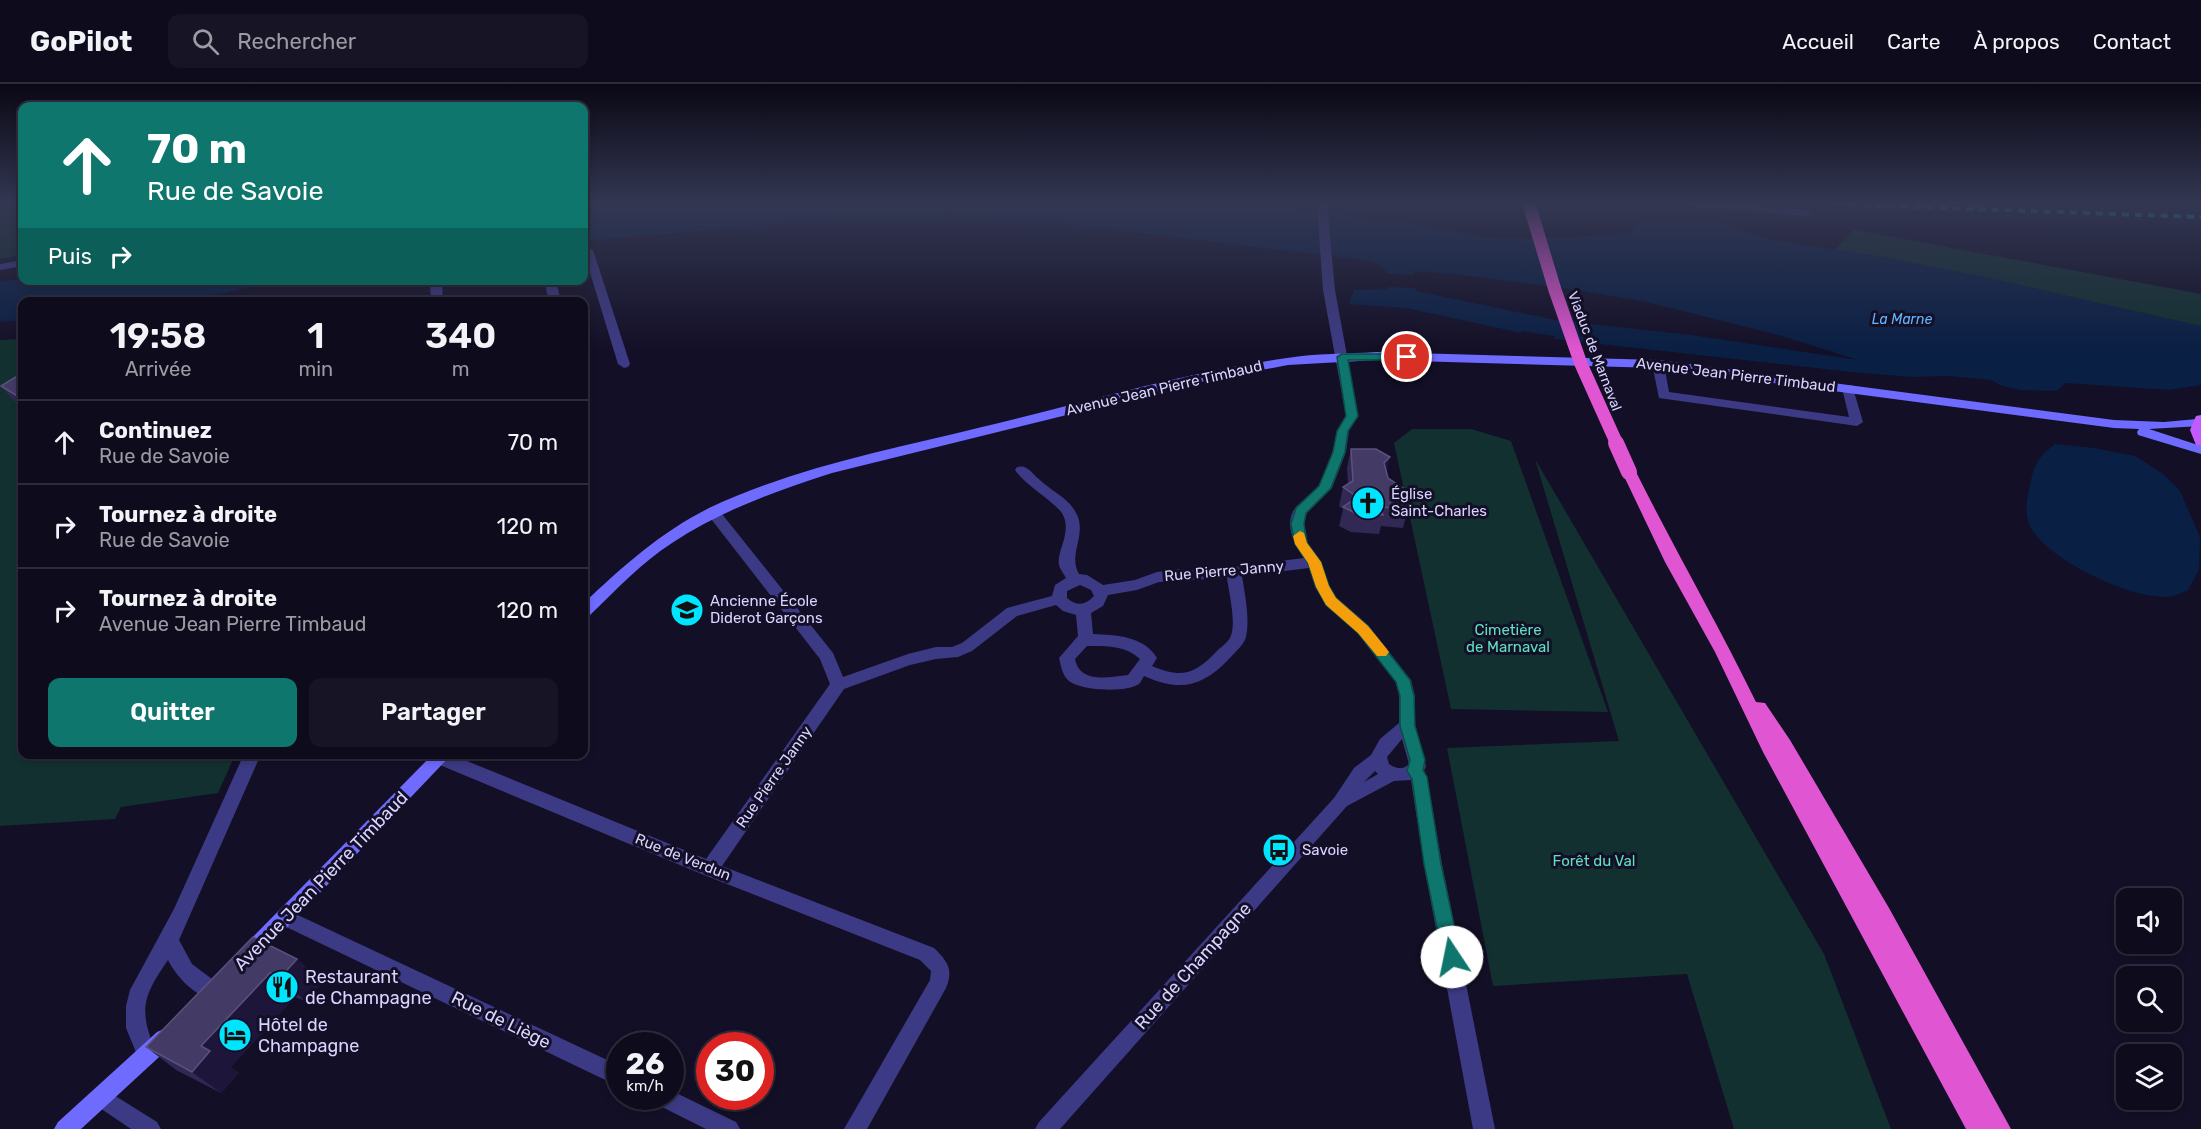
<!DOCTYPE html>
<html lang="fr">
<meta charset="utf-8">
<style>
:root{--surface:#0e0b1c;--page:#171425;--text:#f1f3f6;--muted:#9b9ba3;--line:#2e2b3b;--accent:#0f766e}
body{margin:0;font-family:Rubik,sans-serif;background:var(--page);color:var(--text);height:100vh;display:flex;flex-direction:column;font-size:22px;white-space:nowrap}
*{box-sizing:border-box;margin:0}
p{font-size:20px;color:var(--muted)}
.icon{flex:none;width:33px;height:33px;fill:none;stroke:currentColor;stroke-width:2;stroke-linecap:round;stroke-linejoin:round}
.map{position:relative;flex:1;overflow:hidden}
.drawer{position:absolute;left:18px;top:213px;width:570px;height:462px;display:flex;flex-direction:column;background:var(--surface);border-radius:12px;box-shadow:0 3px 9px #0003,0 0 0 2px var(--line)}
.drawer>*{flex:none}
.top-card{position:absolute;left:18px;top:18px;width:570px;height:183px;border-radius:12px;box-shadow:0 3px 9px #0003,0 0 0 2px var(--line);background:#0f766e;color:#fff;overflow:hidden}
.fabs{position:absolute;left:2116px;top:804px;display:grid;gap:12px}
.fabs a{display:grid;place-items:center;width:66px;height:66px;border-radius:12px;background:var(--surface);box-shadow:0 3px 9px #0003,0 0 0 2px var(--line);font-size:30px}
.speed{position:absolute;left:606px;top:948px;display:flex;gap:12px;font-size:30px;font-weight:700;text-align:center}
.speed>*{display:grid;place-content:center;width:78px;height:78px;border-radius:50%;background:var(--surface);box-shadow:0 3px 9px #0003,0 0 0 2px var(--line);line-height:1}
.speed small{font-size:15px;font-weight:400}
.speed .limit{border:9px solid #d22;background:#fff;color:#111}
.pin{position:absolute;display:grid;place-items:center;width:51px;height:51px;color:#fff;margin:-26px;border:3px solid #fff;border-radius:50%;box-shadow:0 2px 6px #0007}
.me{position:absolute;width:66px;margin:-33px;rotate:349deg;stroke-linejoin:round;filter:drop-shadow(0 0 4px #0008)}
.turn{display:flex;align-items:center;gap:21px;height:126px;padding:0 30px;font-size:27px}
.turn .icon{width:78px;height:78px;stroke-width:2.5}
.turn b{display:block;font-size:42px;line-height:51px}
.then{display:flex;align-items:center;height:57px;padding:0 30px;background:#0003;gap:12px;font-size:22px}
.eta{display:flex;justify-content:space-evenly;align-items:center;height:102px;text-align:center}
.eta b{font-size:36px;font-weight:600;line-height:42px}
.button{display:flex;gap:12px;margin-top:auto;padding:12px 30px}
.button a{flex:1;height:69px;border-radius:12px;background:var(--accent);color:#fff;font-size:24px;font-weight:600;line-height:69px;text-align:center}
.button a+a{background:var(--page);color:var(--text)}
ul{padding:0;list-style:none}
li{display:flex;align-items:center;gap:18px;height:84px;padding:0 30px;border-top:2px solid var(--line)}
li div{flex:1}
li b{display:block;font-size:22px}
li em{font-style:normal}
header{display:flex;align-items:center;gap:36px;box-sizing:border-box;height:84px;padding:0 30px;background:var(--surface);border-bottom:2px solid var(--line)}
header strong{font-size:28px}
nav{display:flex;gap:33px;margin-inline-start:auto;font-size:21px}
.search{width:420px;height:54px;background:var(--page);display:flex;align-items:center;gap:15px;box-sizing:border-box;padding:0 21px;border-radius:12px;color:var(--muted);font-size:22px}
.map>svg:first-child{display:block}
</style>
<header>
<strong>GoPilot</strong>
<div class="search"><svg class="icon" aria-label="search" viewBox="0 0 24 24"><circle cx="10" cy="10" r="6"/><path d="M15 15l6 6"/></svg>Rechercher</div>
<nav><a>Accueil</a><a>Carte</a><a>À propos</a><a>Contact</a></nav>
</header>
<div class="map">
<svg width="2201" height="1045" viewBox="0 0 2201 1045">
<rect width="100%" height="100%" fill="#130f26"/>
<!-- green -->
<g fill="#12302f">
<polygon points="0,120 22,120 22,171 0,175"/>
<polygon points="1855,146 2201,210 2201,249 1833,167"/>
<polygon points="22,255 22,670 235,671 218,709 121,723 115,735 0,742 0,256"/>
<polygon points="1412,345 1471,345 1511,357 1608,628 1451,625 1394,359"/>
<polygon points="1535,375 1824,870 1891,1045 1734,1045 1687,890 1493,902 1447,664 1619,657"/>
</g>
<!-- water -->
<g fill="#0a1f44">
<path d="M 616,120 L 1217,120 L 1286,124 L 1399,137 L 1483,153 L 1527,155 L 1628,150 L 1644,136 L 1650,134 L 1705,134 L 1773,156 L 1885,173 L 1990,194 L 2201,242 L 2201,301 L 2169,306 L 2066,299 L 2056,307 L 2020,306 L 2002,302 L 1991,296 L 1950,292 L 1912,293 L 1852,288 L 1555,255 L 1555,252 L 1521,247 L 1521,249 L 1407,224 L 1349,220 L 1354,206 L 1387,205 L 1388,203 L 1415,204 L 1416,207 L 1555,236 L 1691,251 L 1858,276 L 1782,252 L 1647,218 L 1583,207 L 1456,190 L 1413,187 L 1414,191 L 1388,190 C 1381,178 1367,177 1355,175 L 1059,139 L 956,134 L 957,131 L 944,131 L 943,134 L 820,136 L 584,157 L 584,123 Z"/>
<path d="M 22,195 L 22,196 L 268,197 C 191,224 104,218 22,218 L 22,236 L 0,238 L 0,198 Z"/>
<path d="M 2055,360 L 2094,364 L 2135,372 L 2162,389 L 2180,407 L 2200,453 L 2199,486 L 2188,506 C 2181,509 2173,513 2166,513 C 2129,514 2047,476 2030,442 C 2024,428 2027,416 2030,401 C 2034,380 2038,373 2055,360 Z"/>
</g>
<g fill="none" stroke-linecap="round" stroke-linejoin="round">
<!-- minor -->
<g fill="#3d3a85" fill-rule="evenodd">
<path d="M 1327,120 L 1335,206 L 1358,332 L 1349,347 L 1346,368 L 1332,404 L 1307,429 L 1304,440 L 1308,459 L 1321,478 L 1329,502 L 1336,513 L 1368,541 L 1411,596 L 1415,612 L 1415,642 L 1426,682 L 1424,687 L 1427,693 L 1442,780 L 1495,1045 L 1473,1045 L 1424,780 L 1411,696 L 1394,697 L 1347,722 L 1060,1045 L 1035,1045 L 1039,1038 L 1334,714 L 1354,684 L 1371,671 L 1380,655 L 1399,639 L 1399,612 L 1396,598 L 1358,549 L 1326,521 L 1315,503 L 1309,484 L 1242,492 C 1245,512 1250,533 1246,553 C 1244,561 1234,569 1229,575 C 1202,603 1180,608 1144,592 C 1142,595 1141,598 1139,600 C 1126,609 1079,607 1068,596 C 1062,590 1061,582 1059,574 L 1078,552 L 1076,531 L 1063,527 L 1056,521 L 1017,532 L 972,567 L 958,573 L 936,575 L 910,581 L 844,605 L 722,782 L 934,864 C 947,877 954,885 946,904 L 867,1045 L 844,1045 L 930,896 L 931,887 L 920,876 L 704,791 L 435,679 L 433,674 L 434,670 L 450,670 L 706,775 L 830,600 L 820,575 L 708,431 L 706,428 L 713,423 L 718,425 L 833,569 L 843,593 L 908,570 L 936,563 L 952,563 L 962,559 L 1007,524 L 1052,512 L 1055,501 L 1066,494 C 1064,490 1060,485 1059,481 C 1056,468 1072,449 1063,431 C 1057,419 1026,402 1015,386 L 1017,383 C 1028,380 1032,390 1040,396 C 1051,407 1067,413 1075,427 C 1089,449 1067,470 1079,490 L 1087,491 L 1103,501 L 1135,496 L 1157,488 L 1180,485 L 1201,487 L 1304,474 C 1294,461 1283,438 1296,423 C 1303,415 1314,410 1319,401 C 1333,380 1333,353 1346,332 L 1323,206 L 1317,121 ZM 1227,494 C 1229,509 1237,541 1230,554 C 1227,559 1221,563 1217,567 C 1195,590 1182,595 1152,582 L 1157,574 C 1144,552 1116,551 1093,550 L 1091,529 L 1103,522 L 1108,511 L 1137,506 L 1159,498 ZM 1080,501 L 1091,506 L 1094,512 C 1085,522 1076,522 1067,514 L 1067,507 ZM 1087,562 C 1106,562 1125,561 1140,575 L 1128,591 C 1109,593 1080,600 1075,575 ZM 1402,655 L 1409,680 C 1403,686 1396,685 1389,680 L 1387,673 ZM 1375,687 L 1378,690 L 1364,698 Z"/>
<polygon points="1688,120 1735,120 1807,126 1812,129 1807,132 1693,123"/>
<polygon points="584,161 593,166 630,280 628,283 624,284 618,280 584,169"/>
<polygon points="22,176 22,182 0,186 0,180"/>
<polygon points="430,196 442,196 443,218 431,218"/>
<polygon points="544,196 556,196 561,218 549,218"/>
<polygon points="1658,276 1664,280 1669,308 1849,333 1842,304 1844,301 1852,301 1863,338 1857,342 1659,314 1652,280"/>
<path d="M 244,670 L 261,670 L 179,856 L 192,880 L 220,901 L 223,908 L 220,915 L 213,917 C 194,910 177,894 168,876 C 141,915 139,927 157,971 L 154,978 L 147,981 L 140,978 L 126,944 L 126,922 L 130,906 L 174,825 Z"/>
<polygon points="285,825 620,982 620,1003 278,839 276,833 278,827"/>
<polygon points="101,1003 157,1038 161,1045 131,1045 94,1020 91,1013 94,1006"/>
<polygon points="670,1006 736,1038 740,1045 706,1045 654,1019 651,1012 670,1012"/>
</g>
<!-- secondary -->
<g fill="#6f6bff" fill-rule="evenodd">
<path d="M 1377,268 L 1658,276 L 2114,336 L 2164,338 L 2197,335 L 2201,336 L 2201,342 L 2149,345 L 2201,362 L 2201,370 L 2138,351 L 2137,348 L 2139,345 L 2114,344 L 1658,284 L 1377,276 L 1288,281 L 1209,296 L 832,389 C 776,407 722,426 672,459 C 641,479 616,506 589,532 L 584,533 L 584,519 C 622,483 661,448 709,424 C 795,383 890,366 982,343 C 1083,319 1184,288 1287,274 C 1316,269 1347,270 1377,268 Z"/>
<polygon points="433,670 452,670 254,878 247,881 240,878 237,872 240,866"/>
<polygon points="164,945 171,948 174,955 171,962 81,1045 54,1045 58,1038 157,948"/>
</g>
<!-- primary -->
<polygon fill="#c25bff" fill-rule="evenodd" points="2201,331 2201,362 2196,361 2190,346 2196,332"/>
<!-- trunk -->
<path fill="#e055d1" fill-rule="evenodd" d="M 1629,383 L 1636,388 C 1675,466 1718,540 1756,618 L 1765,619 L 1790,656 L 1889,824 L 2011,1045 L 1966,1045 L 1763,668 L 1715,568 L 1665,478 L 1622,388 Z"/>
<!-- rail -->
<polyline stroke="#00e5ff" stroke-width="4" stroke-dasharray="7 6" stroke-linecap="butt" points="1836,120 2201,133"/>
<!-- trunk-bridge-far1 -->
<polyline stroke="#e055d1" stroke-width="13" points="1529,120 1555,206 1581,280 1617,360"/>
<!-- trunk-bridge -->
<polyline stroke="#e055d1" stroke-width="16" points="1616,359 1629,388"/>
</g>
<!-- wall -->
<g fill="#312854">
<polygon points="22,289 22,322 13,316 1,302"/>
<polygon points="1351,365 1387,389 1388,394 1403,404 1400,417 1408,425 1403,444 1381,442 1379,450 1351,448 1339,442 1343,425 1339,422 1343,403 1348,400 1347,384"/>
<polygon points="297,875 322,899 305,917 295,913 231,983 239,989 221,1009 176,986 146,963"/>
</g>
<!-- shaded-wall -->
<g fill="#1d163a">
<polygon points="1390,373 1386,392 1384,379"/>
<polygon points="1403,404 1398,423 1393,412"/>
<polygon points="297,875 322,899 305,917 280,894"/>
<polygon points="270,889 295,913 231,983 239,989 221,1009 192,988 201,962"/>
</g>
<!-- building -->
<g fill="#433a66" stroke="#5a527e" stroke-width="1.5">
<polygon points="22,289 22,315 1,302"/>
<polygon points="1351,365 1376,365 1390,373 1384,379 1388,394 1403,404 1393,412 1408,421 1408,425 1379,423 1383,431 1355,429 1343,423 1357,413 1343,403 1353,397"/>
<polygon points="253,853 297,875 280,894 270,889 201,962 210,967 192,988 146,963"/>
</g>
<!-- sky -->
<linearGradient id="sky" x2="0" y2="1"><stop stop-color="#0a0815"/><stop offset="0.45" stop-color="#333752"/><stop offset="1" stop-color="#333752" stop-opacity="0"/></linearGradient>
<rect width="2201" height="266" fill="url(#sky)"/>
<!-- route -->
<polygon fill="#0f766e" stroke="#0a4d48" stroke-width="1.5" points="1342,270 1407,270 1412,273 1407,276 1348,276 1358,332 1348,347 1345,368 1331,404 1306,429 1304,440 1307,459 1321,478 1329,502 1336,514 1368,542 1410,596 1414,612 1415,642 1425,676 1423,686 1427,693 1441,780 1461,873 1458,878 1452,881 1446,878 1443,873 1424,780 1412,695 1407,687 1410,676 1400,642 1400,612 1396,598 1358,549 1326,521 1316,503 1308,479 1295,460 1291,440 1296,424 1319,402 1333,368 1337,347 1346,332 1337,273"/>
<!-- slow -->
<polygon fill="#f59e0b" points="1300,447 1304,449 1307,459 1321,478 1329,502 1336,514 1368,542 1386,564 1389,568 1386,572 1377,572 1358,549 1326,521 1316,503 1308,479 1295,460 1293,452"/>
<!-- icons -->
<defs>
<symbol id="church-disc" viewBox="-11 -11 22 22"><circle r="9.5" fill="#00e5ff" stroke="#130f26"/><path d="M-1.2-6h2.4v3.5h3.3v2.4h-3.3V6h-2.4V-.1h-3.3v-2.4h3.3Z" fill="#111"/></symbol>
<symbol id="school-disc" viewBox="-11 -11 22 22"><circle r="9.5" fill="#00e5ff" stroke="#130f26"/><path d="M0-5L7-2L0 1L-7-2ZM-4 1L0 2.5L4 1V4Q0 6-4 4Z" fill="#111"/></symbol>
<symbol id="bus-disc" viewBox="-11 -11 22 22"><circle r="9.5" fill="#00e5ff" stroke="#130f26"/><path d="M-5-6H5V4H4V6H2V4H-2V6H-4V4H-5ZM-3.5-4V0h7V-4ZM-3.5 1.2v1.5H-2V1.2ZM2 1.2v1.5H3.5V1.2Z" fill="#111"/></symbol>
<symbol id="restaurant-disc" viewBox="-11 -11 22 22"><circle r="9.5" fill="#00e5ff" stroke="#130f26"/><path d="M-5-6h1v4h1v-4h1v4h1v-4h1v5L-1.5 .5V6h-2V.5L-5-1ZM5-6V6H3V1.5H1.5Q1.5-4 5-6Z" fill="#111"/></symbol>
<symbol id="hotel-disc" viewBox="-11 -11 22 22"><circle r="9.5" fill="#00e5ff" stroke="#130f26"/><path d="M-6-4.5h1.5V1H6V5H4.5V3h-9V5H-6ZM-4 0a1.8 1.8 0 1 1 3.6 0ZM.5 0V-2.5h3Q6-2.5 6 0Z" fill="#111"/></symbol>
</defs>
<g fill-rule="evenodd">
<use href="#church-disc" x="1349" y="400" width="38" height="38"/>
<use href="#school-disc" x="668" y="507" width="38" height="38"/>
<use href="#bus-disc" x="1260" y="747" width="38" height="38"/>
<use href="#restaurant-disc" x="263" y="884" width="38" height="38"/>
<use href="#hotel-disc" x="216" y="932" width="38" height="38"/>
</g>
<g text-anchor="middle" stroke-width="6" stroke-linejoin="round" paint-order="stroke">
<!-- far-water labels -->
<g font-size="14" font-style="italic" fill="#62b6ff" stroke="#130f26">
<text x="1902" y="240">La Marne</text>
</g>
<!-- far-street labels -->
<g font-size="14" fill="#d9d4ff" stroke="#130f26">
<text transform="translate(1595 267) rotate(69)" y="5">Viaduc de Marnaval</text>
</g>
<!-- street labels -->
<g font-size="15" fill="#d9d4ff" stroke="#130f26">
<text transform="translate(1736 291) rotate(7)" y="5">Avenue Jean Pierre Timbaud</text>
<text transform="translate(1164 304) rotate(-13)" y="5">Avenue Jean Pierre Timbaud</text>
<text transform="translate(1224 487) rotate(-5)" y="5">Rue Pierre Janny</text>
<text transform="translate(774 693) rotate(-55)" y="5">Rue Pierre Janny</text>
<text transform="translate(683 773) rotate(22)" y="5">Rue de Verdun</text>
</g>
<!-- poi labels -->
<g font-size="15" fill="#d9d4ff" stroke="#130f26" text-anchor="start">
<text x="1391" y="415">Église<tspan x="1391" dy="17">Saint-Charles</tspan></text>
<text x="710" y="522">Ancienne École<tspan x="710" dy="17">Diderot Garçons</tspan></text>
<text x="1302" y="771">Savoie</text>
</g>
<!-- park labels -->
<g font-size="15" fill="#5fe0c0" stroke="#130f26">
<text x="1508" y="551">Cimetière<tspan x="1508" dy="17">de Marnaval</tspan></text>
<text x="1594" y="782">Forêt du Val</text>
</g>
<!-- near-street labels -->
<g font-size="18" fill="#d9d4ff" stroke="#130f26">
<text transform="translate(321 797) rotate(-46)" y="6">Avenue Jean Pierre Timbaud</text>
<text transform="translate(1193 882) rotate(-48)" y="6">Rue de Champagne</text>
<text transform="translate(501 936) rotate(26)" y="6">Rue de Liège</text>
</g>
<!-- near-poi labels -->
<g font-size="18" fill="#d9d4ff" stroke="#130f26" text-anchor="start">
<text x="305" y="899">Restaurant<tspan x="305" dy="21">de Champagne</tspan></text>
<text x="258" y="947">Hôtel de<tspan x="258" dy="21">Champagne</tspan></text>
</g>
</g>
</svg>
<div class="fabs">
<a><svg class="icon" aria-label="sound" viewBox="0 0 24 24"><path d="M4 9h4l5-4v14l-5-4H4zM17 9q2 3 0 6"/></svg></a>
<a><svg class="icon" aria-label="search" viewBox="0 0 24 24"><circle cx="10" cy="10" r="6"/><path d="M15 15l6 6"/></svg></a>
<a><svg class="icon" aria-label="layers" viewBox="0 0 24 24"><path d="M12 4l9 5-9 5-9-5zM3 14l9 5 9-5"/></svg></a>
</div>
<div class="speed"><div>26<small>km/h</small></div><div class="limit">30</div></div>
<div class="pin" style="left:1407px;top:273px;background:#d93025"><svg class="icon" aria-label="arrive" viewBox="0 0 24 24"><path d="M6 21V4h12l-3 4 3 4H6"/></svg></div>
<svg class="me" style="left:1452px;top:873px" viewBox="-20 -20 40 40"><circle r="19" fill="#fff"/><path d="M0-13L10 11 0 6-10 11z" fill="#0f766e"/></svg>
<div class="top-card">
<div class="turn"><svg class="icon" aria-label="ahead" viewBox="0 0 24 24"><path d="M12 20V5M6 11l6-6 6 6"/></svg><div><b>70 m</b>Rue de Savoie</div></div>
<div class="then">Puis<svg class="icon" aria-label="right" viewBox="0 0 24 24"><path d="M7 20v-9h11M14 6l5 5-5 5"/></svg></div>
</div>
<section class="drawer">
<div class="eta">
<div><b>19:58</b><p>Arrivée</p></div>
<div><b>1</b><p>min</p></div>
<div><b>340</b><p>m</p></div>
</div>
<ul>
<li><svg class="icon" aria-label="ahead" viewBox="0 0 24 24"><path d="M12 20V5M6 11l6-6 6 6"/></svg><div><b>Continuez</b><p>Rue de Savoie</p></div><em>70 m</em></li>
<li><svg class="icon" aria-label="right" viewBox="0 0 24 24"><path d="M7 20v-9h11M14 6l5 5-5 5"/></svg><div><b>Tournez à droite</b><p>Rue de Savoie</p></div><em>120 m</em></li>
<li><svg class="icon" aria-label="right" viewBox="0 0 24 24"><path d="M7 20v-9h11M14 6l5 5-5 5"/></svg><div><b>Tournez à droite</b><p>Avenue Jean Pierre Timbaud</p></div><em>120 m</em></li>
</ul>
<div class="button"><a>Quitter</a><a>Partager</a></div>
</section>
</div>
